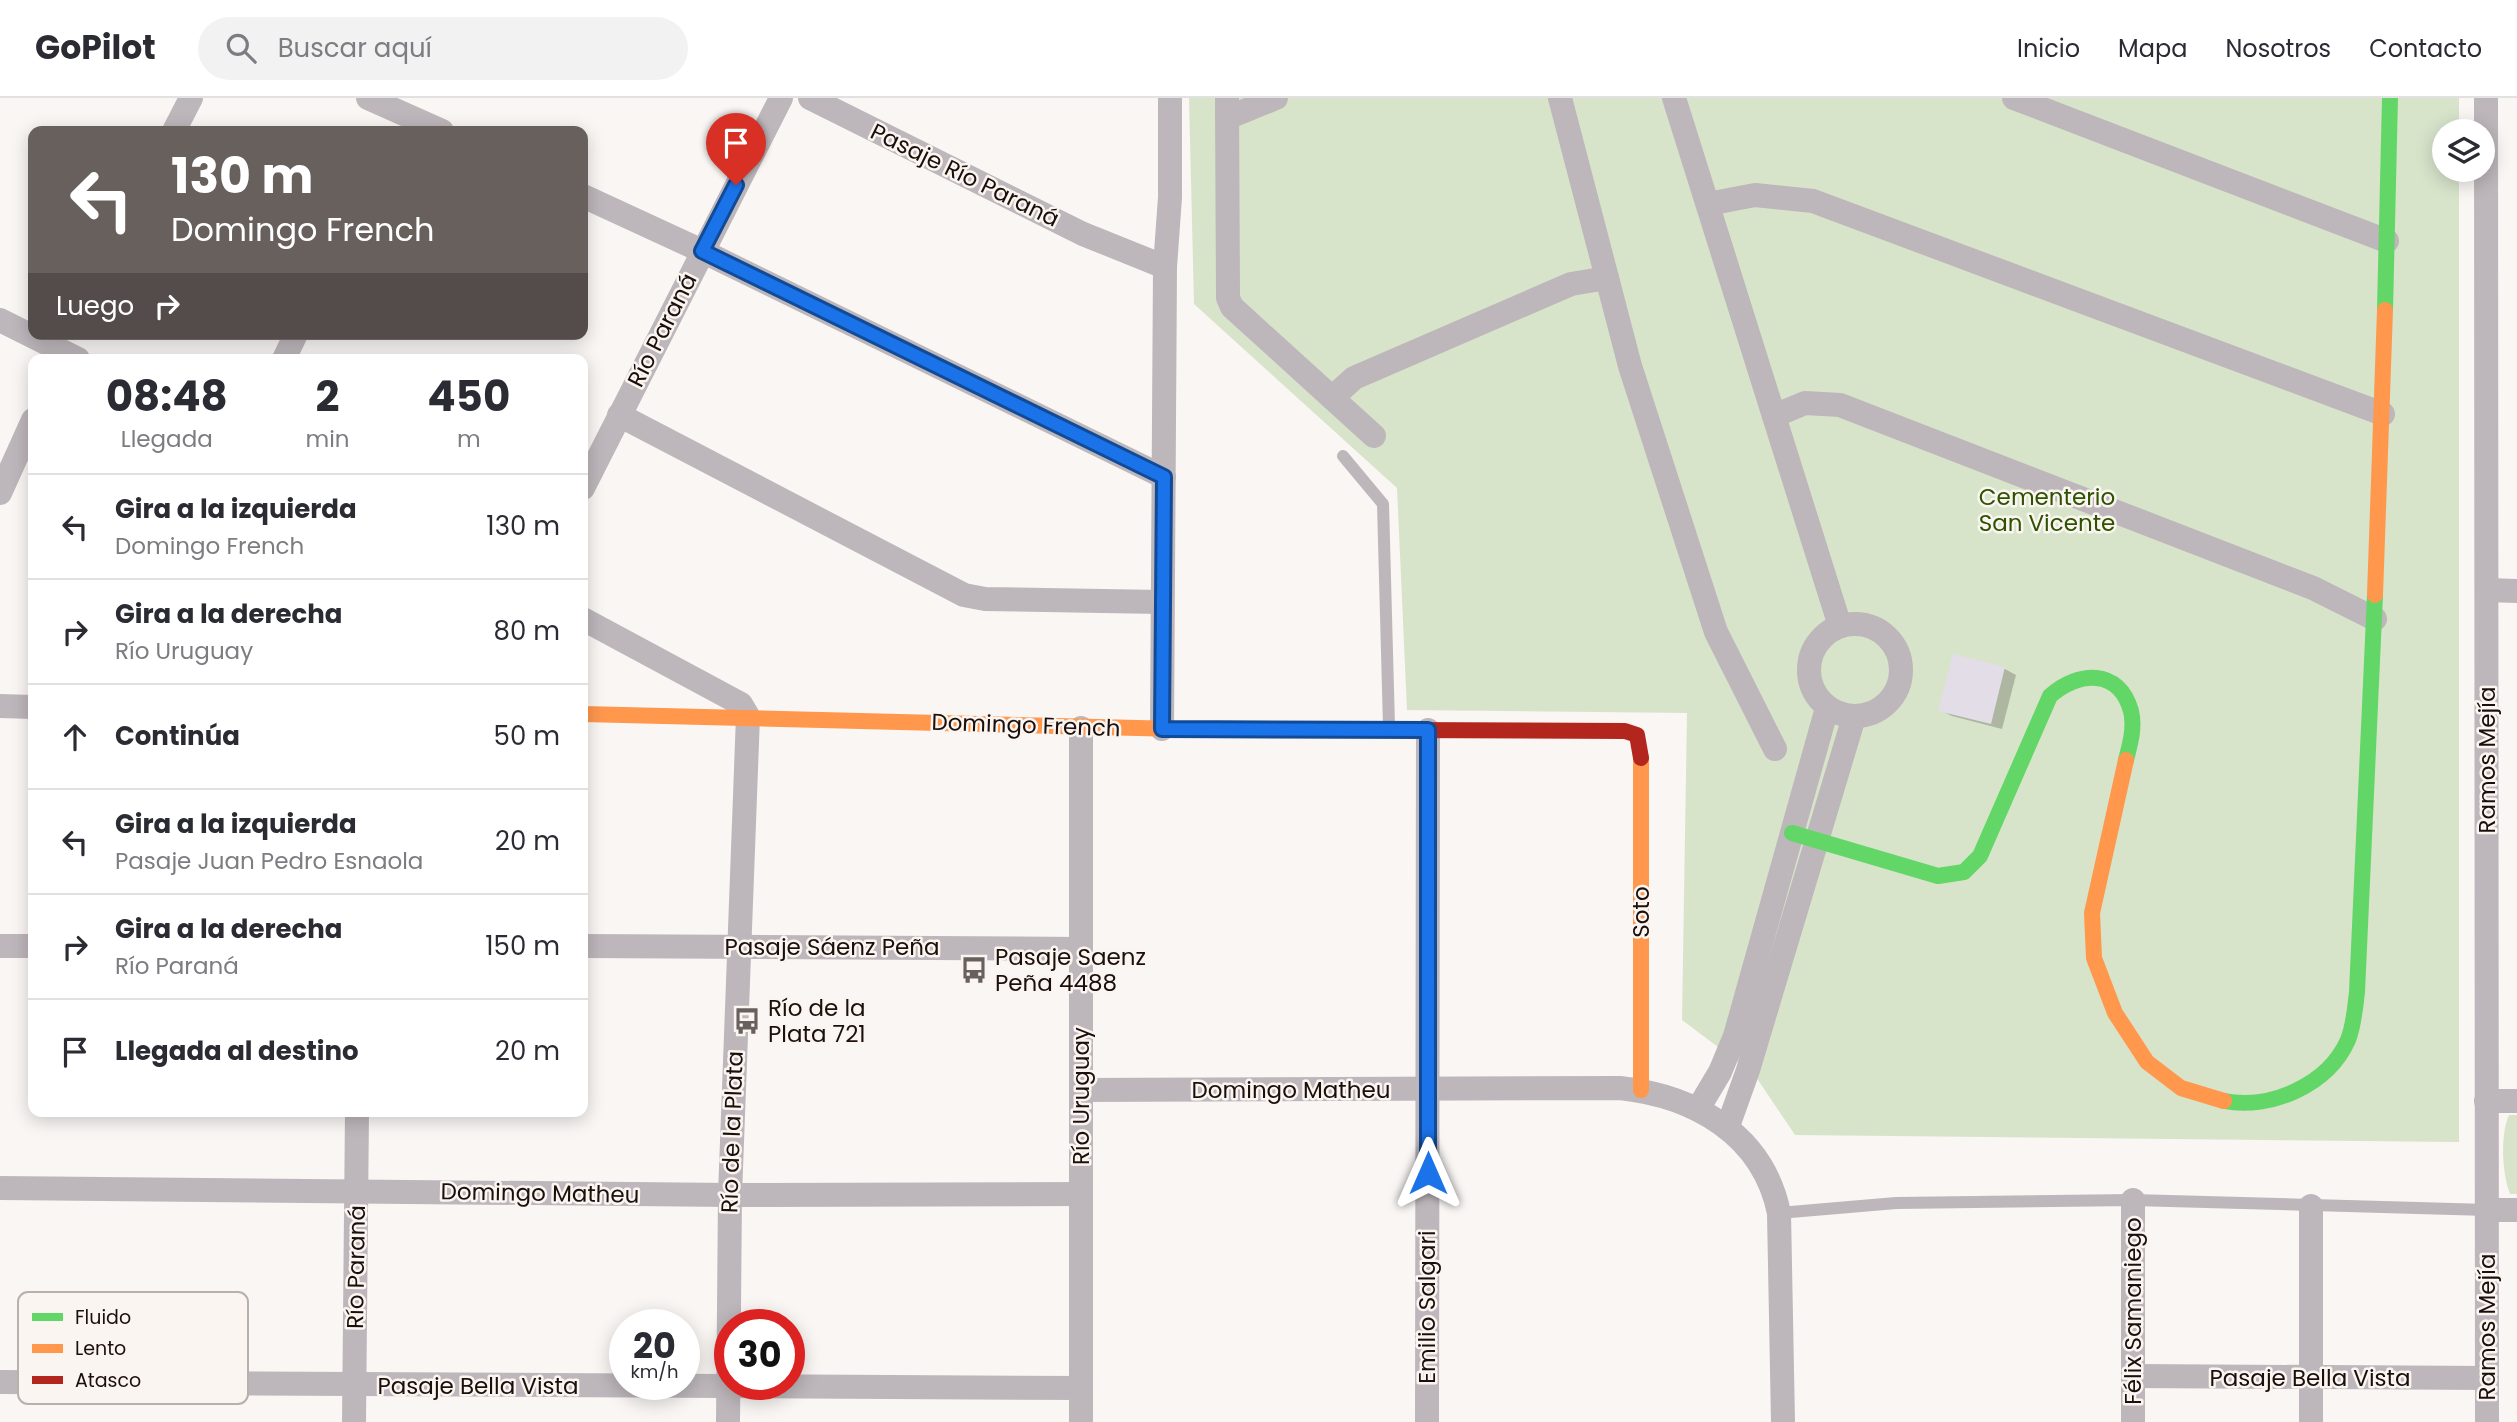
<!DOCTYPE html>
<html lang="es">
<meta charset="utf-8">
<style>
:root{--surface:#fff;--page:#f2f2f3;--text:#2b2b33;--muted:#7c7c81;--line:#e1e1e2}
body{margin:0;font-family:Poppins,sans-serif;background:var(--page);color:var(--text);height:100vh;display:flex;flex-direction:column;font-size:26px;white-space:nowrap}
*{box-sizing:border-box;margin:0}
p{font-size:23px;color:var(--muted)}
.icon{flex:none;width:38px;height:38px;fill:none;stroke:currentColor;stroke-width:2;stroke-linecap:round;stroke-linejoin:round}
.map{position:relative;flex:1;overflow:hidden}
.drawer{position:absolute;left:28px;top:256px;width:560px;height:763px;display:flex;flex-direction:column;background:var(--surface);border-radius:14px;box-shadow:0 4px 18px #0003}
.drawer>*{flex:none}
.guide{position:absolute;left:28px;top:28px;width:560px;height:214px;border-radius:14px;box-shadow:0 4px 18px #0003;background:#68605d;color:#fff;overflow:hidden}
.buttons{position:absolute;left:2432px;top:21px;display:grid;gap:14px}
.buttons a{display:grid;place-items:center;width:63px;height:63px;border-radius:50%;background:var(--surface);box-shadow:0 4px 18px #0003;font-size:35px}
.speed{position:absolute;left:609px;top:1211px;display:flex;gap:14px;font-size:35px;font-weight:700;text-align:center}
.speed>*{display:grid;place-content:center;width:91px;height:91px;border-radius:50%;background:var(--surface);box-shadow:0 4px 18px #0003;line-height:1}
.speed small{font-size:18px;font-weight:400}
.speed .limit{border:10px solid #d22;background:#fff;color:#111}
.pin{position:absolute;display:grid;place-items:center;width:60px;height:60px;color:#fff;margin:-72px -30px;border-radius:50% 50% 50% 0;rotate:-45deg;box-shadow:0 0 7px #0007}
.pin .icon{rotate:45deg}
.me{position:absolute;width:77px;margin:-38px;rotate:0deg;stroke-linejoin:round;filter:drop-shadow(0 0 5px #0008)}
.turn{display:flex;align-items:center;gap:24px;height:147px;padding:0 28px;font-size:32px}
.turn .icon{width:91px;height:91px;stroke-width:2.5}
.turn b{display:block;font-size:49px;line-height:60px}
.then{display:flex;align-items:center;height:66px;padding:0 28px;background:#0003;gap:14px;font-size:26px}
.eta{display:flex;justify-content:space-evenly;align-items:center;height:119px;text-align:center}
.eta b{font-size:42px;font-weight:700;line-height:49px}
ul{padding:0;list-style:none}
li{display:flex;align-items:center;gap:21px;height:105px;padding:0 28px;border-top:2px solid var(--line)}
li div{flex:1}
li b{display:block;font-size:26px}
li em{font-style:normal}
header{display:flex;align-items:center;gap:42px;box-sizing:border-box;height:98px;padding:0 35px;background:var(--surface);border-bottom:2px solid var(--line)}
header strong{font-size:33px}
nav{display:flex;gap:38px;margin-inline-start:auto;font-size:24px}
.search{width:490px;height:63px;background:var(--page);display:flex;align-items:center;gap:18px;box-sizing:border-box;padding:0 24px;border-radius:38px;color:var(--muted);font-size:26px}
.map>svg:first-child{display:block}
</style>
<header>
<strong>GoPilot</strong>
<div class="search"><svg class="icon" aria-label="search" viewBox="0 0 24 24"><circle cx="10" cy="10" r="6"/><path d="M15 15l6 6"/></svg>Buscar aquí</div>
<nav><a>Inicio</a><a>Mapa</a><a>Nosotros</a><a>Contacto</a></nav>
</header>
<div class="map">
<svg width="2517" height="1324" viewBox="0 0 2517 1324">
<rect width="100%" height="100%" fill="#f9f6f4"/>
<!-- green -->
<g fill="#d7e4ca">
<polygon points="1189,0 2459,0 2459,33 2445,33 2445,72 2459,72 2459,1044 1795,1037 1754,976 1682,922 1687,615 1407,612 1397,390 1194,206"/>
<path d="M 2509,1017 L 2517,1017 L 2517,1096 L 2510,1096 C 2502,1075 2500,1037 2509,1017 Z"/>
</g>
<!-- shadow -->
<polygon fill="#0003" points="1954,558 2005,571 2016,577 2002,631 1952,618 1940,612"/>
<!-- building -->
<polygon fill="#e2dde7" points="1953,556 2005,569 1991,626 1938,613"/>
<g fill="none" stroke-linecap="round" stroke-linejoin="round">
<!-- lane -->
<g stroke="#bdb6bb" stroke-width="12">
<polyline points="1343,358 1383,406 1389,628"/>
<polyline points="1779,1115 1896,1105 2133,1102 2488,1112"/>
</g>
<!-- street -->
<g stroke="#bdb6bb" stroke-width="24">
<polyline points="368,0 442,33"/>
<polyline points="810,0 1083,136 1165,169"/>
<polyline points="1227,0 1228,200 1232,209 1374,338"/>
<polyline points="1560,0 1630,268 1716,534 1775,651"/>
<polyline points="1674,0 1840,528"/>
<polyline points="2014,0 2387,143"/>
<polyline points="2486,0 2487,1324"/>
<polyline points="1227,20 1276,0"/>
<polyline points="174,33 191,0"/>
<polyline points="583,98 702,153 1164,379"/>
<polyline points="1708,106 1755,97 1813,103 2383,316"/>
<polyline points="0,222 78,261"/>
<polyline points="284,261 296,236"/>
<polyline points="1332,300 1354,280 1571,186 1607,180"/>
<polyline points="619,317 964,497 985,501 1161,504"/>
<polyline points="1774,318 1805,305 1840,307 2313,490 2375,521"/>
<polyline points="583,390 781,0"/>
<polyline points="0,395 33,322"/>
<polyline points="2487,492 2517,493"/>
<polyline points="583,521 741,606 748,618 730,1097 728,1324"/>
<circle cx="1855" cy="572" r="46"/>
<polyline points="0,608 33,609"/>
<polyline points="1081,630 1081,1324"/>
<polyline points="1162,631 1165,169 1170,99 1170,0"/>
<polyline points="0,848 33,848"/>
<polyline points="583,848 1081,851"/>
<path d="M 1081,992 L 1620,990 C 1694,998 1763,1036 1779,1115 L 1783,1324"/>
<polyline points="2486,1003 2517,1003"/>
<polyline points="1698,1011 1720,974 1735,938 1827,610"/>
<polyline points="1728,1028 1748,972 1854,619"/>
<polyline points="0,1090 730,1097 1081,1096"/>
<polyline points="2488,1112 2517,1112"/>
<polyline points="2133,1278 2487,1280"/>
<polyline points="0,1284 1081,1290"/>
<polyline points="354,1324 357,1013"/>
<polyline points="1427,1324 1428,632"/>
<polyline points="2133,1324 2133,1102"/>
<polyline points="2311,1324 2311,1108"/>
</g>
<!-- fast -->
<g stroke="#63d668" stroke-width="16">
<polyline points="2385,212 2390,0"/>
<path d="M 1792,735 L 1938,778 L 1964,774 L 1980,758 L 2050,598 C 2078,573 2119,570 2131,613 C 2135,630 2130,646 2126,662"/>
<path d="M 2224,1003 C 2271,1012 2328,987 2348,942 C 2354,927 2355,910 2357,894 L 2375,497"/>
</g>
<!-- slow -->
<g stroke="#ff974d" stroke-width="16">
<polyline points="2375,497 2385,212"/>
<polyline points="583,616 1178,631"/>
<polyline points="1641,660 1641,992"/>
<polyline points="2126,662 2092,815 2094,860 2115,915 2147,964 2181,990 2224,1003"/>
</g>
<!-- jam -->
<polyline stroke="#b3261e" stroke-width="16" points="1178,631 1625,633 1637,637 1641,660"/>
</g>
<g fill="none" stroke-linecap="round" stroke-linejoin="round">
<defs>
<polyline id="route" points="736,87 702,153 1164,379 1162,631 1428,632 1428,1075"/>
</defs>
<!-- route casing -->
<use href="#route" stroke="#114b97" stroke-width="18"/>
<!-- route -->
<use href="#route" stroke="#1a73e8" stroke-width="12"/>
</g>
<!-- icons -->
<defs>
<symbol id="bus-bare" viewBox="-9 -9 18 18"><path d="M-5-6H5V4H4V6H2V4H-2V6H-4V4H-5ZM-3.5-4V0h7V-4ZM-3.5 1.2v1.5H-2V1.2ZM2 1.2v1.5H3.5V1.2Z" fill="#68605d" stroke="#fbf5f2" stroke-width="2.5" paint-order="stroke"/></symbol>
</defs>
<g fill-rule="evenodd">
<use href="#bus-bare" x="955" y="853" width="38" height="38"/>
<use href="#bus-bare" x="728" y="904" width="38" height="38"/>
</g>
<g text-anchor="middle" stroke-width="5" stroke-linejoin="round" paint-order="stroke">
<!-- street labels -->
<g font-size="23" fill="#1a0f0b" stroke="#fbf5f2">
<text transform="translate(965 77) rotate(26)" y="8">Pasaje Río Paraná</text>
<text transform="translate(662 232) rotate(-63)" y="8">Río Paraná</text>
<text transform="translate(1026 627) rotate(2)" y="8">Domingo French</text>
<text transform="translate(2487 662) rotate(-90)" y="8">Ramos Mejía</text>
<text transform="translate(1641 814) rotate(-90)" y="8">Soto</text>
<text x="832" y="857">Pasaje Sáenz Peña</text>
<text x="1291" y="1000">Domingo Matheu</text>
<text transform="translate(1081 998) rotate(-90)" y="8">Río Uruguay</text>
<text transform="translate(732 1034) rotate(-88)" y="8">Río de la Plata</text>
<text transform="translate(540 1095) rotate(1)" y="8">Domingo Matheu</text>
<text transform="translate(356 1169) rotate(-89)" y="8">Río Paraná</text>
<text transform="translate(1427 1209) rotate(-90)" y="8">Emilio Salgari</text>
<text transform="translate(2133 1213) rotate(-90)" y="8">Félix Samaniego</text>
<text transform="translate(2487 1229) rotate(-90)" y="8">Ramos Mejía</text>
<text x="2310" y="1288">Pasaje Bella Vista</text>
<text x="478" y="1296">Pasaje Bella Vista</text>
</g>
<!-- park labels -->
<g font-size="23" fill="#2d5300" stroke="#fbf5f2">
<text x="2047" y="407">Cementerio<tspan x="2047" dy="26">San Vicente</tspan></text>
</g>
<!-- poi labels -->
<g font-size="23" fill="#1a0f0b" stroke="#fbf5f2" text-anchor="start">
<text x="995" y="867">Pasaje Saenz<tspan x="995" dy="26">Peña 4488</tspan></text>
<text x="768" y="918">Río de la<tspan x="768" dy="26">Plata 721</tspan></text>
</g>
</g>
<!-- legend -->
<rect x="18" y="1194" width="230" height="112" rx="10" fill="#fbf5f2" stroke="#b8b0ad" stroke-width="2"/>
<rect x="32" y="1215" width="31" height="8" fill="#63d668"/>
<rect x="32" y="1246" width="31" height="9" fill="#ff974d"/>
<rect x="32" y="1278" width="31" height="8" fill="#b3261e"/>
<g font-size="19" fill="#1a0f0b">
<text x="75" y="1226">Fluido</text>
<text x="75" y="1257">Lento</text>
<text x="75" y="1289">Atasco</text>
</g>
</svg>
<div class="buttons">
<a><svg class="icon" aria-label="layers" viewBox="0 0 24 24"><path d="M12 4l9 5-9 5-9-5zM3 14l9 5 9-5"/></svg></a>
</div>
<div class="speed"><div>20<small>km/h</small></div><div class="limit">30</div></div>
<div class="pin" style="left:736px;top:87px;background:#d93025"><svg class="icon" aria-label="arrive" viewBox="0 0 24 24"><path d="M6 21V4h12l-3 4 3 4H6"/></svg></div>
<svg class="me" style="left:1428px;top:1075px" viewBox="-20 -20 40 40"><path d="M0-17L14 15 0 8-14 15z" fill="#1a73e8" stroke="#fff" stroke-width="4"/></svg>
<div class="guide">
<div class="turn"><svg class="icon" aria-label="left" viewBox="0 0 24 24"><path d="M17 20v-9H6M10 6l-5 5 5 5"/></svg><div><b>130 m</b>Domingo French</div></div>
<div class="then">Luego<svg class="icon" aria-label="right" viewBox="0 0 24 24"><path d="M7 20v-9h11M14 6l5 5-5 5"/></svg></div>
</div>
<section class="drawer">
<div class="eta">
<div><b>08:48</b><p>Llegada</p></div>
<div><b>2</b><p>min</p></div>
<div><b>450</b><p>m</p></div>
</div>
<ul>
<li><svg class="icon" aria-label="left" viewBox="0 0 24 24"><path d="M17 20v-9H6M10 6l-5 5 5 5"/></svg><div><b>Gira a la izquierda</b><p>Domingo French</p></div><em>130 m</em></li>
<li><svg class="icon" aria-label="right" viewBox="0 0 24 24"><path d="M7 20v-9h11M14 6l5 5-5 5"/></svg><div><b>Gira a la derecha</b><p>Río Uruguay</p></div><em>80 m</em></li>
<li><svg class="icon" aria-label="ahead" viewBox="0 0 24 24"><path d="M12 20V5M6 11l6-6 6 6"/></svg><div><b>Continúa</b></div><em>50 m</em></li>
<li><svg class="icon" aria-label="left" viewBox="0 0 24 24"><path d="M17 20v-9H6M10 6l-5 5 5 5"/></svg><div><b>Gira a la izquierda</b><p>Pasaje Juan Pedro Esnaola</p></div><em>20 m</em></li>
<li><svg class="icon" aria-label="right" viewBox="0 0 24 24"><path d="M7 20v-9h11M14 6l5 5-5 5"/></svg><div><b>Gira a la derecha</b><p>Río Paraná</p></div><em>150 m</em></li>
<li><svg class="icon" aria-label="arrive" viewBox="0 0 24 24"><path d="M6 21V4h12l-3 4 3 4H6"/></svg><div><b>Llegada al destino</b></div><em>20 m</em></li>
</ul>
</section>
</div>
